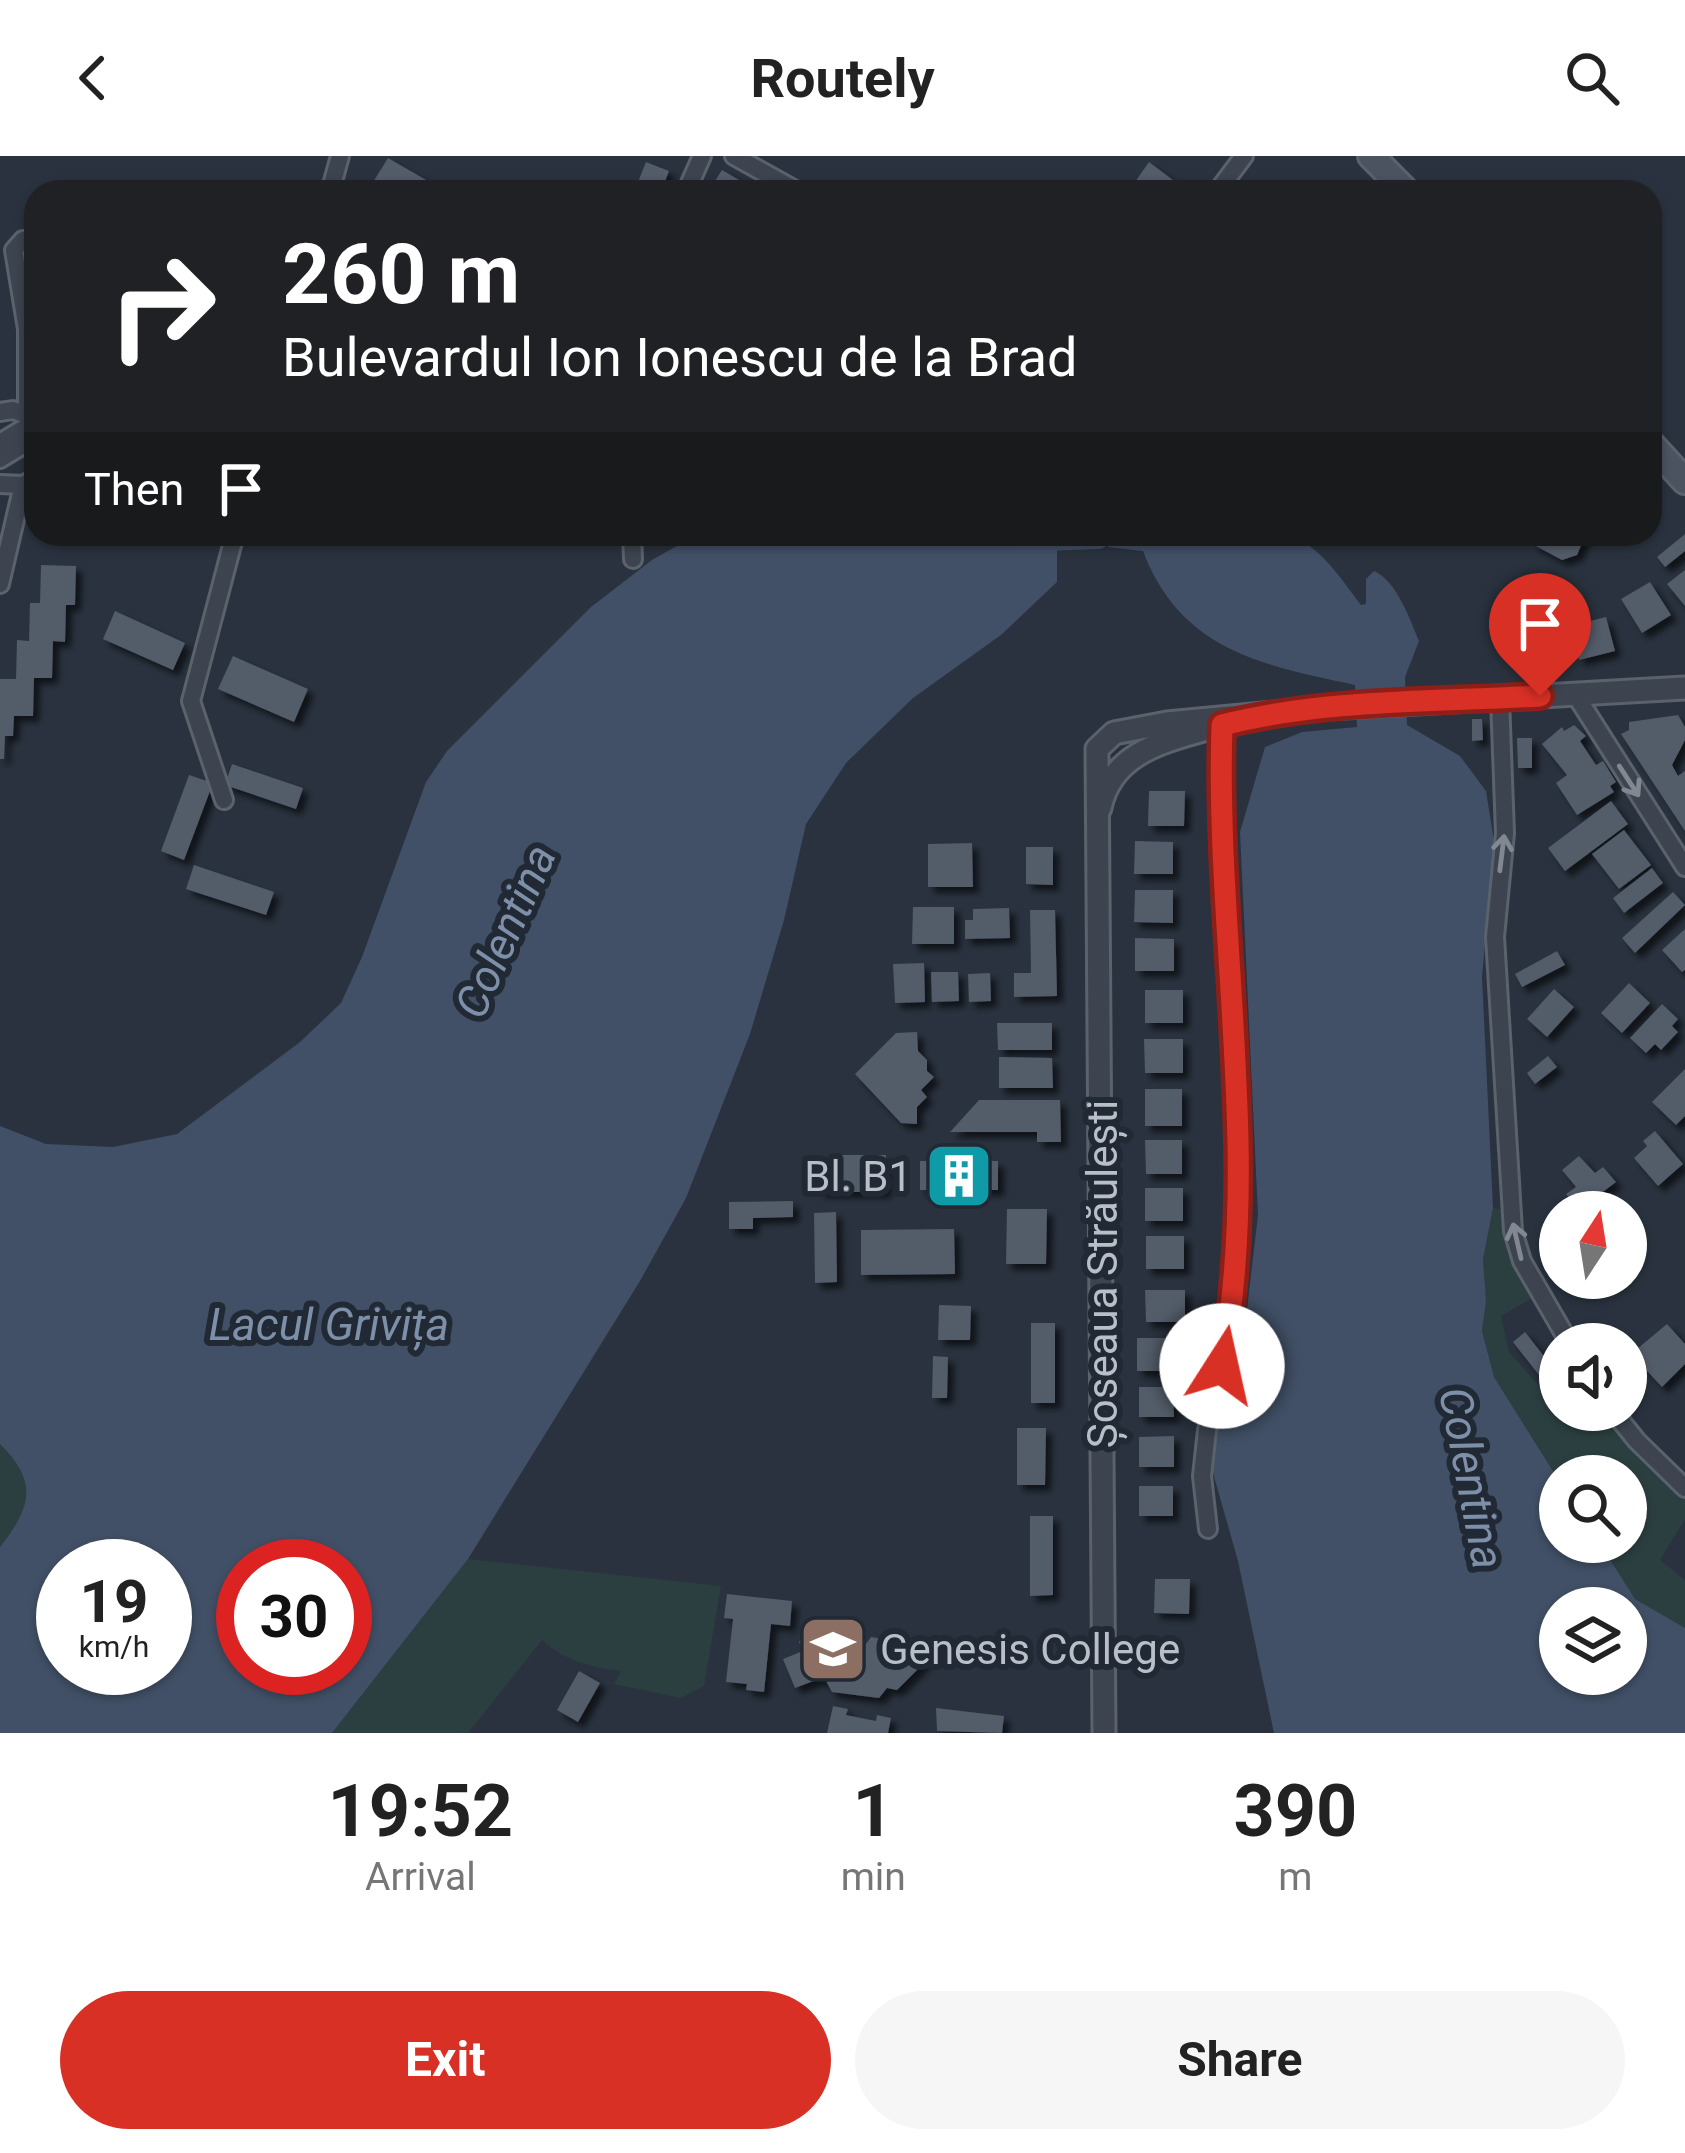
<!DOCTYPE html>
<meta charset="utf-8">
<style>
:root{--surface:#fff;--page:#f6f6f6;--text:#222;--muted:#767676;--accent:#d93025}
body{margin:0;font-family:Roboto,sans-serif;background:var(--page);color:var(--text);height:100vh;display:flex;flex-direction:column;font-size:45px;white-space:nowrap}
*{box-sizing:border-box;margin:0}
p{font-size:39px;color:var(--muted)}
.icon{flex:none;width:66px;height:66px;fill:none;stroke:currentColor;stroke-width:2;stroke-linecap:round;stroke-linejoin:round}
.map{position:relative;height:1577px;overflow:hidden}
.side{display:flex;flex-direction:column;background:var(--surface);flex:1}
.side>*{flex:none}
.hud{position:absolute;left:24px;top:24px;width:1638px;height:366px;border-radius:36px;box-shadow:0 3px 9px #0004;background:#202124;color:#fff;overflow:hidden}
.needle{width:78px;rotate:12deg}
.buttons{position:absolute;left:1539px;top:1035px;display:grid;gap:24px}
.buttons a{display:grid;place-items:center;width:108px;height:108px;border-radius:50%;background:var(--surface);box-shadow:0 3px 9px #0004;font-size:60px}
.speed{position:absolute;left:36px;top:1383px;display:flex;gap:24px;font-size:60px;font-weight:700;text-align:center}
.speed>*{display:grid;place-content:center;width:156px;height:156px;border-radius:50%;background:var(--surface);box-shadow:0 3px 9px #0004;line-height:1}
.speed small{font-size:30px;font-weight:400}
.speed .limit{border:18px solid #d22;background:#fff;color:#111}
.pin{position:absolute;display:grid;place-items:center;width:102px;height:102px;color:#fff;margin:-123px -51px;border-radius:50% 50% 50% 0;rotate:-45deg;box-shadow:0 0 12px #0007}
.pin .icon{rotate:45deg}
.me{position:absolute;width:132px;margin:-66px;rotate:10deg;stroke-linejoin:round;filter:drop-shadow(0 0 9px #0008)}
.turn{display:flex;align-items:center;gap:42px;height:252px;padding:0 60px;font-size:54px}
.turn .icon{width:156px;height:156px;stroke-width:2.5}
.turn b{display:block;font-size:84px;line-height:102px}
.then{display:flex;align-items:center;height:114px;padding:0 60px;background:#0003;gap:24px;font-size:45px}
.eta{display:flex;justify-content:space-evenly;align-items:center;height:204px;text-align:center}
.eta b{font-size:72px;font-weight:700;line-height:84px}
.primary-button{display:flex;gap:24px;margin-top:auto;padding:24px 60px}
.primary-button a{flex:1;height:138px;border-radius:72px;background:var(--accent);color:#fff;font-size:48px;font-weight:700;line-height:138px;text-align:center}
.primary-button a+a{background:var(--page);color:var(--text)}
header{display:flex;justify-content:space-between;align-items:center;height:156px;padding:0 60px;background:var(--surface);font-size:54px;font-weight:700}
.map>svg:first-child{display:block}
</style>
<header><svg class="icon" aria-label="back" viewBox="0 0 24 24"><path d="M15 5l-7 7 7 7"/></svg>Routely<svg class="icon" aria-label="search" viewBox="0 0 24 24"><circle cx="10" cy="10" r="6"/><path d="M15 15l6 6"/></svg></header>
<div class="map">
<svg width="1685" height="1577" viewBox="0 0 1685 1577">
<defs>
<filter id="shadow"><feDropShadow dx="6" dy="6" stdDeviation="3" flood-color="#0009"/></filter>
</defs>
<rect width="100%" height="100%" fill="#29323e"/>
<!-- green -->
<g fill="#2c3f40">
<polygon points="1493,1052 1505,1055 1516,1108 1531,1143 1501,1160 1509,1196 1560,1254 1604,1254 1629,1290 1685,1340 1685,1363 1660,1404 1685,1424 1685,1472 1635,1443 1599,1386 1626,1386 1626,1320 1560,1320 1560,1325 1494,1221 1482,1175 1486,1145 1483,1103"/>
<path d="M 0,1288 C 38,1326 32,1350 0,1391 Z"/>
<path d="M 468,1403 L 721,1430 L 704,1530 L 681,1542 L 614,1528 L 621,1515 C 590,1511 565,1505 542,1484 L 468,1577 L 332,1577 Z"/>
</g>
<!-- water -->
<g fill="#415066" fill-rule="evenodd">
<path d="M 698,378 L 1057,378 L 1057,426 L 1001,479 L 913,542 L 846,607 L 806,668 L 784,764 L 750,878 L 686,1042 L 640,1125 L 468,1403 L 332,1577 L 0,1577 L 0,1391 C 32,1350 38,1326 0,1288 L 0,970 L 46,988 L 113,991 L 177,978 L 300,886 L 341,847 L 362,801 L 426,626 L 447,595 L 591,451 L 652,404 ZM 63,1410 L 165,1410 L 165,1512 L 63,1512 ZM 243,1410 L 345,1410 L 345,1512 L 243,1512 Z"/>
<path d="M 1109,378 L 1288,378 C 1321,391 1340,421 1361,449 L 1366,448 L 1366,423 L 1374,415 C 1396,424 1410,463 1419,485 L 1405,521 L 1407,569 L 1460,600 L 1486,635 L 1494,685 L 1482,821 L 1493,1052 L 1483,1103 L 1486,1145 L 1482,1175 L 1494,1221 L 1560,1326 L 1560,1386 L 1599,1386 L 1635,1443 L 1685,1472 L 1685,1577 L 1274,1577 L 1238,1405 L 1213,1317 L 1212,1295 L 1219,1262 L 1238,1230 L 1258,1059 L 1240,676 L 1265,591 L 1302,576 L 1357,571 L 1355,529 C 1262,509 1181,495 1143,395 L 1108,391 ZM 1560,1452 L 1626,1452 L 1626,1518 L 1560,1518 Z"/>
</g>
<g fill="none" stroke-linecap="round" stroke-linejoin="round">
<!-- river -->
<polyline stroke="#415066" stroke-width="30" points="1019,381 1097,378"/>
</g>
<!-- building -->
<g fill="#525b69" filter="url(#shadow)">
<polygon points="388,2 435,29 432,36 378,36 370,31"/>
<polygon points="646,6 669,15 661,36 634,36"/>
<polygon points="1149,6 1173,24 1164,36 1128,36"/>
<polygon points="722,14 753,32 750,36 708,36"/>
<polygon points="1537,378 1586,378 1577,399 1562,404 1532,388"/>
<polygon points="1685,378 1685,395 1665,411 1657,401"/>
<polygon points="41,409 76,410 75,449 66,449 65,486 53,485 52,522 34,522 33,560 14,560 13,580 5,580 4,603 0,603 0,523 16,523 17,484 29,485 30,447 40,447"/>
<polygon points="1685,414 1685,450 1667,428"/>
<polygon points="1650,426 1671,459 1642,477 1621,443"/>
<polygon points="115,455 185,487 173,514 103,483"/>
<polygon points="1606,461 1615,495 1579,504 1570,470"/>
<polygon points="233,500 308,533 294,566 218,533"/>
<polygon points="1678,559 1685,571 1685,584 1672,609 1678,620 1685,615 1685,675 1621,578 1629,574 1629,566"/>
<polygon points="1472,563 1482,563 1483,584 1472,585"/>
<polygon points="1574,569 1586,580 1580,585 1596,609 1603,605 1616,626 1610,630 1614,636 1577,659 1556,627 1567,619 1542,588 1562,571 1564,575"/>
<polygon points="1517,582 1532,582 1532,612 1518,612"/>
<polygon points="232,608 303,632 296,653 225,629"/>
<polygon points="189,619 213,627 184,704 161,695"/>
<polygon points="1149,635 1185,635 1184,670 1148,670"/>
<polygon points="1611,645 1628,668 1565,715 1548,692"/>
<polygon points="1624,674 1651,709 1619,733 1592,698"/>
<polygon points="1135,685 1173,686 1173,718 1134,718"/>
<polygon points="972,687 973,731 928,731 928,688"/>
<polygon points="1026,691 1053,691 1053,729 1026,728"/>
<polygon points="194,709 274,736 266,759 186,733"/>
<polygon points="1652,712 1663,727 1624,757 1613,742"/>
<polygon points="1135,734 1173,734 1173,767 1134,766"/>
<polygon points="1673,736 1685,749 1635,797 1622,782"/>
<polygon points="913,751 954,751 954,788 912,788"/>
<polygon points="1009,752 1010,782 965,783 965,764 973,764 973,753"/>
<polygon points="1030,754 1055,754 1057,840 1014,841 1014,817 1031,817"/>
<polygon points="1685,773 1685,814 1682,816 1662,794"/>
<polygon points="1135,782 1174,783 1174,815 1135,815"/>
<polygon points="1557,795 1565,809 1522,831 1515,818"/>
<polygon points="924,807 925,846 895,847 893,808"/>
<polygon points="931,816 958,816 959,845 932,846"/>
<polygon points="990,817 991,845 969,846 968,818"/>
<polygon points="1629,827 1650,847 1622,877 1601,857"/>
<polygon points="1554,833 1574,851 1547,881 1527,863"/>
<rect x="1145" y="834" width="38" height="33"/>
<polygon points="1662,848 1678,863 1672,870 1678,876 1661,894 1655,888 1646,897 1630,882"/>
<polygon points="997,867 1052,867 1052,894 998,894"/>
<polygon points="917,876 918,895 927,904 927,915 934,921 921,934 927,941 917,951 917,968 901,967 855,918 896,877"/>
<polygon points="1144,883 1183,883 1183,917 1145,917"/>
<polygon points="1548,900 1557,911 1535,928 1527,917"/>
<polygon points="999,901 1052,902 1053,932 999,932"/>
<polygon points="1685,913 1685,960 1676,969 1652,946"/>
<rect x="1145" y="933" width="37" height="37"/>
<polygon points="979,944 1060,944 1061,986 1037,986 1037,976 950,976"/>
<polygon points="1655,975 1683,1008 1658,1030 1634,1002 1647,990 1643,985"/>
<polygon points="1145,984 1182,984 1182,1018 1146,1018"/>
<polygon points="834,999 886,999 886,1036 818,1036"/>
<polygon points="1579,1000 1595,1017 1603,1011 1616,1026 1579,1054 1566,1038 1576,1031 1562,1014"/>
<rect x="920" y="1005" width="78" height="29"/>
<rect x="1145" y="1032" width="38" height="33"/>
<polygon points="793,1045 793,1061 753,1062 753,1073 729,1073 729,1046"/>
<polygon points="1007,1053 1047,1053 1046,1108 1006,1108"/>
<polygon points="836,1056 837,1126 815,1127 814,1057"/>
<polygon points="954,1073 955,1118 861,1119 861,1074"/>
<rect x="1146" y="1080" width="38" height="33"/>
<polygon points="1145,1134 1185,1134 1185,1166 1146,1166"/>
<polygon points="939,1149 971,1150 970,1184 938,1184"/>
<rect x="1031" y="1167" width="24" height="80"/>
<polygon points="1667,1168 1685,1188 1685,1208 1662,1231 1631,1198"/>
<polygon points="1525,1176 1558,1218 1546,1228 1513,1186"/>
<polygon points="1137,1182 1172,1182 1173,1215 1137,1215"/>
<polygon points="933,1200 948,1201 947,1242 932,1242"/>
<polygon points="1139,1231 1173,1231 1174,1261 1139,1261"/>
<polygon points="1017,1272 1046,1272 1045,1329 1017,1329"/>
<polygon points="1174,1280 1174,1311 1139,1311 1139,1281"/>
<rect x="1139" y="1330" width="34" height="30"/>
<polygon points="1030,1360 1053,1360 1053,1439 1030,1440"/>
<polygon points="1155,1423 1190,1423 1189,1458 1154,1457"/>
<polygon points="727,1438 792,1445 790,1470 771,1468 764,1536 746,1534 747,1528 726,1526 733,1463 724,1462"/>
<polygon points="826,1472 848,1475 852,1486 866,1488 871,1481 916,1488 925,1506 897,1534 887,1532 879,1542 832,1536 826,1525 816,1524 795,1532 783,1503 803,1495 799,1486 807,1474 823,1477"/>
<polygon points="579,1515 600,1527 578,1566 557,1554"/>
<polygon points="833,1550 848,1553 846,1559 876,1565 877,1559 891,1562 888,1577 827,1577"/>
<polygon points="936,1552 1004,1560 1002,1577 937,1575"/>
</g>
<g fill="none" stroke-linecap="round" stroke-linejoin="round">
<defs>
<g id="minor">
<polyline points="734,0 799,36"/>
<polyline points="330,36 340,0"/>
<polyline points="686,36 702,0"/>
<polyline points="1217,36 1244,0"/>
<polyline points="0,256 13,254 35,262"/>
<polyline points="27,257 27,173 14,94 23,84 36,84"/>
<polyline points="0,287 36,265"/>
<polyline points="0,303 36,281"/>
<polyline points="0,328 23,329 36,322"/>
<polyline points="632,378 633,403"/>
<polyline points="0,428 23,329"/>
<polyline points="1575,538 1685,711"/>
<polyline points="1500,543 1505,677 1495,781 1513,1075 1522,1105 1570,1188"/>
<polyline points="224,644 191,545 235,378"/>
<polyline points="1612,1254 1637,1285 1685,1332"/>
<polyline points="1208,1373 1202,1320 1207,1274 1236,1136 1241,1036 1221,676 1222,569"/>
</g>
<g id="tertiary">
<path d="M 1100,652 C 1111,598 1161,586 1207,573"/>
<polyline points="1104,1577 1097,593 1114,577 1167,567 1327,552 1685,532"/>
</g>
<g id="secondary">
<polyline points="1371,0 1407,36"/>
<polyline points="1650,287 1685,325"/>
</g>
</defs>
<!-- minor casing -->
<use href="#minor" stroke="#5a626c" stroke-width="22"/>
<!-- tertiary casing -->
<use href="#tertiary" stroke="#5a626c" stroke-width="27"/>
<!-- secondary casing -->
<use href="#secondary" stroke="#5a626c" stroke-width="30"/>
<!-- minor -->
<use href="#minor" stroke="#3d444f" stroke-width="16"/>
<!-- tertiary -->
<use href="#tertiary" stroke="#3d444f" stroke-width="21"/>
<!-- secondary -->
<use href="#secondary" stroke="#4b5361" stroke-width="24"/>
</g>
<!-- one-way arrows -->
<defs><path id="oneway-shaft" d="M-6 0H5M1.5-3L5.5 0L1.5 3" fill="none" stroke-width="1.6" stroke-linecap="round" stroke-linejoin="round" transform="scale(3)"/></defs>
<g stroke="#818892">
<use href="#oneway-shaft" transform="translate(1629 625) rotate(57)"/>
<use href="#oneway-shaft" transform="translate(1502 697) rotate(-83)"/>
<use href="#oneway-shaft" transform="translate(1517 1085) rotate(-103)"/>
</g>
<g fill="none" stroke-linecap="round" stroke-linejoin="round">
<defs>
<path id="route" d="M 1222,1210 C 1262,998 1215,783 1222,569 C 1324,543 1435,546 1540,540"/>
</defs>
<!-- route casing -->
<use href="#route" stroke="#8d1f18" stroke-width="30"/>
<!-- route -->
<use href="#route" stroke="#d93025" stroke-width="21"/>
</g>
<!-- icons -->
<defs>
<symbol id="building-square" viewBox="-11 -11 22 22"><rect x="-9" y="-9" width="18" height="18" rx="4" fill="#0f9aa8" stroke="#212934"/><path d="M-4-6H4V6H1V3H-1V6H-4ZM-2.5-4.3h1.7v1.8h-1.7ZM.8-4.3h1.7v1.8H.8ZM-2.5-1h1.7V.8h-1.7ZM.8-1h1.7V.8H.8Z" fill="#fff"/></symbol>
<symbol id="school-square" viewBox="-11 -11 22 22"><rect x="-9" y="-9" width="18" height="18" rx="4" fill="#8d6e63" stroke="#212934"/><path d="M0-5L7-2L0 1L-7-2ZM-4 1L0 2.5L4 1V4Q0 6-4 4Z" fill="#fff"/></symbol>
</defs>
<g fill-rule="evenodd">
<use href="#building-square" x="921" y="982" width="76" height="76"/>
<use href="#school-square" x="795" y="1455" width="76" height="76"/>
</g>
<g text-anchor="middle" stroke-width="12" stroke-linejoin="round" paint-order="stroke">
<!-- poi labels -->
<g font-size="42" fill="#b9bfc9" stroke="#212934" text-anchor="end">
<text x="912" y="1035">Bl. B1</text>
<text x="880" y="1508" text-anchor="start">Genesis College</text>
</g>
<!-- street labels -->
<g font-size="42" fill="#b9bfc9" stroke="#212934">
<text transform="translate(1102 1118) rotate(-90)" y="15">Șoseaua Străulești</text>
</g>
<!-- water labels -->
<g font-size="45" font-style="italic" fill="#7e90a9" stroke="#212934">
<text transform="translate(505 775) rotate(-66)" y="16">Colentina</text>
<text x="329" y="1184">Lacul Grivița</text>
<text transform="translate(1472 1322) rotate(79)" y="16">Colentina</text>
</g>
</g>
</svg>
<div class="buttons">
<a><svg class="needle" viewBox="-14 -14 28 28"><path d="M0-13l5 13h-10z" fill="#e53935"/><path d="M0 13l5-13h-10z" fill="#767676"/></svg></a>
<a><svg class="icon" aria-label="sound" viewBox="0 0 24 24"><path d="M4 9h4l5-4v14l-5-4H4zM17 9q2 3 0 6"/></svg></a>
<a><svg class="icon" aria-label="search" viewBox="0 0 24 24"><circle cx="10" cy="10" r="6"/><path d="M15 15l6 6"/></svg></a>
<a><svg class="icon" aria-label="layers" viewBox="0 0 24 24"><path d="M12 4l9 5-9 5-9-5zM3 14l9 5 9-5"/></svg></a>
</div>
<div class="speed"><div>19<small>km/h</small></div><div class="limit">30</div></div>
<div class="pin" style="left:1540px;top:540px;background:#d93025"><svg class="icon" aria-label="arrive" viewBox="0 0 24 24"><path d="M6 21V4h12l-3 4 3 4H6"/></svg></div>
<svg class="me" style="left:1222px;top:1210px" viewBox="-20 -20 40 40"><circle r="19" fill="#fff"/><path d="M0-13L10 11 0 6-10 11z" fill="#d93025"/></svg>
<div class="hud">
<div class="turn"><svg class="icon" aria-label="right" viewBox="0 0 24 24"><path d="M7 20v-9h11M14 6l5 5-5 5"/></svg><div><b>260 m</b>Bulevardul Ion Ionescu de la Brad</div></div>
<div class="then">Then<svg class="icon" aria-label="arrive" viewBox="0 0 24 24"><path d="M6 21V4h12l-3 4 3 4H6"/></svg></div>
</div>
</div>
<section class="side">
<div class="eta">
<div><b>19:52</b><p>Arrival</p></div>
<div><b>1</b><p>min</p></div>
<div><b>390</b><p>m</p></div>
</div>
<div class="primary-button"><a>Exit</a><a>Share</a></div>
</section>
